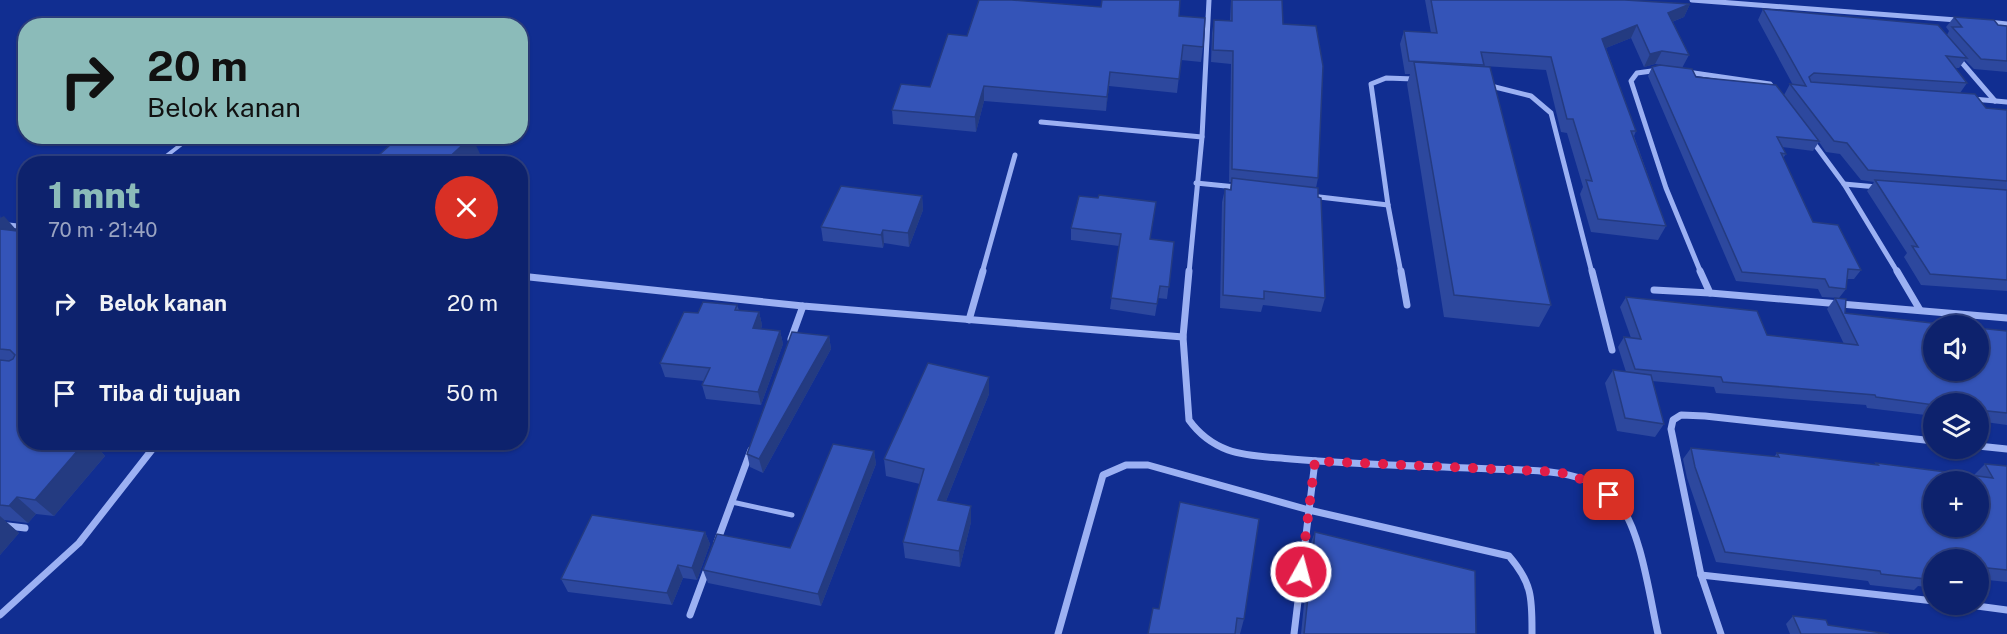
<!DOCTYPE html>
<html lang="id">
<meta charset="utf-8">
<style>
:root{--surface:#0d226d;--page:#162a72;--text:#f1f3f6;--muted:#9aa4c2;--line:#2d3f80;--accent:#8bbbb9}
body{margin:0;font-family:"Public Sans",sans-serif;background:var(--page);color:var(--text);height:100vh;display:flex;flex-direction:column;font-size:22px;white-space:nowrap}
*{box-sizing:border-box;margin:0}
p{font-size:20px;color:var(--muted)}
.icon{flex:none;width:33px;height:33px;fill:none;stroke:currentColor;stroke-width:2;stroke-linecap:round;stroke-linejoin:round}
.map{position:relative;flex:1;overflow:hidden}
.side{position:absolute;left:18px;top:156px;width:510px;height:294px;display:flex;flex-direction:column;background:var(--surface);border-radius:24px;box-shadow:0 2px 4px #0004,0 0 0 2px var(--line)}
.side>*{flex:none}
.banner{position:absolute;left:18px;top:18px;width:510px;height:126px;border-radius:24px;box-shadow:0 2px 4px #0004,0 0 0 2px var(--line);background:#8bbbb9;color:#111;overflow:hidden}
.controls{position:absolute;left:1923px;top:315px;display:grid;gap:12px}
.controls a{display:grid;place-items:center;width:66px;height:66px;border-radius:50%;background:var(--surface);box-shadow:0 2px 4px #0004,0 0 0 2px var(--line);font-size:30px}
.pin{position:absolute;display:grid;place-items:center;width:51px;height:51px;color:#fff;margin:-26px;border-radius:12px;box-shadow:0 3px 9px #0006}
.me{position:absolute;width:66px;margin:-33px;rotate:7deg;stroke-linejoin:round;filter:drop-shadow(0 0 4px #0008)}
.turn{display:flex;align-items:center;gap:21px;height:126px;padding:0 30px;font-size:27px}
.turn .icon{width:78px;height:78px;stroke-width:2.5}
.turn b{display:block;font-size:42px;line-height:51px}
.round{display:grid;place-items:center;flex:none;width:63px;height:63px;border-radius:32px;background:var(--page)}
.head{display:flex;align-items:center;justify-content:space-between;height:102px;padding:0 30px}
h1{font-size:36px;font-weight:800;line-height:45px;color:var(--accent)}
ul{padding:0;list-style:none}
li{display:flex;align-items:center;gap:18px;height:90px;padding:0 30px}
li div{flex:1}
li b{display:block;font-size:22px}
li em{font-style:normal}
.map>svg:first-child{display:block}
</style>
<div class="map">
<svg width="2007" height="634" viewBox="0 0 2007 634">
<rect width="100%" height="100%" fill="#112e91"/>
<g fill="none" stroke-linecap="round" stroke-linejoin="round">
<!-- lane-far1 -->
<polyline stroke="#9cb1f3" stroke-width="4" points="156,164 192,136"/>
<!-- lane -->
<polyline stroke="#9cb1f3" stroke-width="5" points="732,502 792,515"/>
<!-- street-far1 -->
<g stroke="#9cb1f3" stroke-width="5">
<polyline points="1692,0 1957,20"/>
<polyline points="1988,22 2007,24"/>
<polyline points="1958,58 1995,101"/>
<polyline points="1659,70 1637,73 1631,81 1666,188 1701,273"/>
<polyline points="1687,72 1770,84 1773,88"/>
<polyline points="1487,85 1531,96 1551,113 1592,273"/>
<polyline points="1973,99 2007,102"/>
<polyline points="1041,122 1202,137"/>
<polyline points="1813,142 1844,184 1898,273"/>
<polyline points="1196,183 1236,187"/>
<polyline points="1844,184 1877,187"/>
<polyline points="1311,196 1388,205"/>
<polyline points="0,224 26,227"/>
<polyline points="982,273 1015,155"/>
<polyline points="1189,273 1202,137 1209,0"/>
<polyline points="1401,273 1388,205 1371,84 1386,78 1414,79"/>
</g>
<!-- street -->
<g stroke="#9cb1f3" stroke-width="7">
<path d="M 1189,271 L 1183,337 L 1189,420 C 1199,434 1212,444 1228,450 C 1248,457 1271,457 1291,459 C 1358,465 1425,466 1492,469 C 1536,471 1588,467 1619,504 C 1641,530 1650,599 1658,634"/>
<polyline points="1401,271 1407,305"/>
<polyline points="1592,271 1612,350"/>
<polyline points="1700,271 1710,293 2007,318"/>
<polyline points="1897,271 1920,310"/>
<polyline points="520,276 803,306 1183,337"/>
<polyline points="1654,290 1710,293"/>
<polyline points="969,320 983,271"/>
<polyline points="791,339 803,306"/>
<polyline points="1978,446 2007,449"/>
<polyline points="0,525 25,528"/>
<polyline points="717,542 751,450"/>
<polyline points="1701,575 1934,601"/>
<polyline points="1962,604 2007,610"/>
<polyline points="0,615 79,543 158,442"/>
<polyline points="690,615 707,569"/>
<path d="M 1058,634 L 1103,475 L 1126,465 L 1148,465 L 1309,510 L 1509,556 C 1533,584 1532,599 1532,634"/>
<polyline points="1294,634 1315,461"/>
<polyline points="1721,634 1701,575 1671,429 1673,420 1681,415 1705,416 1934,441"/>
</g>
</g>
<!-- wall -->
<g fill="#2d489e">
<polygon points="1231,0 1282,0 1283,24 1318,178 1316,188 1318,197 1325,298 1321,312 1263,305 1261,312 1220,308 1222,202 1225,189 1230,189 1231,182 1229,182 1231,64 1211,62 1212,33 1214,20 1230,21"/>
<polygon points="1425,0 1625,0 1690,4 1684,17 1672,22 1689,55 1682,68 1655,64 1644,67 1631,38 1606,48 1636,131 1634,136 1666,226 1658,240 1591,232 1580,194 1583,187 1567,133 1561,132 1546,70 1484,66 1551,305 1539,327 1444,317 1407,84 1410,74 1405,74 1400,44 1404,31 1431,33"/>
<polygon points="1101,7 1179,16 1203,47 1201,62 1181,60 1177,93 1109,86 1106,111 984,101 976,132 893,124 892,110 930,87 967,36"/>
<polygon points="1763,9 1947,35 1949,31 1946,27 1954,17 1998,25 2007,26 2007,72 1974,69 1965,60 1959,68 1955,68 1967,83 1960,93 1986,108 2007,110 2007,291 1921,285 1904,257 1907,253 1867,191 1874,182 1861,180 1840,154 1826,152 1819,142 1813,151 1782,147 1786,154 1783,158 1813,222 1861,270 1854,279 1847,279 1846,289 1839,298 1822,297 1818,289 1736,281 1648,76 1652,67 1696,77 1784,95 1790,84 1793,85 1758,20"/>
<polygon points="922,196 923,210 909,247 884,243 883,248 823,241 821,227"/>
<polygon points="1079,196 1150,239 1174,242 1167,299 1158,298 1155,316 1110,309 1119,246 1071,240 1071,228"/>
<polygon points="0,215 26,442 105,442 99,449 105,456 54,516 36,514 28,523 4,520 19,533 0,555"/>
<polygon points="1626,297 1767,335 1844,344 1827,309 1835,298 1845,313 2007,331 2007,425 1978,421 1978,404 1934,404 1934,416 1867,408 1866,405 1716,393 1714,387 1652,381 1664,424 1655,437 1617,431 1605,383 1613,370 1626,372 1618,347 1624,337 1631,338 1620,307"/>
<polygon points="737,305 739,310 759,312 762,325 761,329 780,331 783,344 761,405 706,399 702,385 704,381 665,377 660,363 698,313"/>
<polygon points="829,336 831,349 763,473 750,467 747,454"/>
<polygon points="989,377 989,394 946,501 971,522 960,567 905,558 903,542 920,484 886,476 884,459"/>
<polygon points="1691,448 1774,457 1777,453 1874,465 1876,463 1974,475 1985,464 2007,466 2007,582 1978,579 1978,560 1934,560 1934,588 1918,586 1914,590 1870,585 1868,581 1716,562 1687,478 1683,459"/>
<polygon points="874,451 876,464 821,606 708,583 703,570 790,548"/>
<polygon points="1180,502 1244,619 1240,634 1148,634 1159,609"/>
<polygon points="705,532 710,544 697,580 683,578 672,605 568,592 561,579"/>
<polygon points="1315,532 1476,634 1301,634 1310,545"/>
<polygon points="1793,616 1828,625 1889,634 1790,634 1786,624"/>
</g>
<!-- shaded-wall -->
<g fill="#243b81">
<polygon points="1690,4 1684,17 1661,26 1668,13"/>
<polygon points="1637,25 1631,38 1596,52 1602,39"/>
<polygon points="1662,51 1655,64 1644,67 1650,54"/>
<polygon points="1110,72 1109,86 1106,111 1107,97"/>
<polygon points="984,86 984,101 976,132 975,117"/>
<polygon points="472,136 480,154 470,164 442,164"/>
<polygon points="922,196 923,210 909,247 908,233"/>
<polygon points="4,216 19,233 0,241 0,218"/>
<polygon points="883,230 884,243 883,248 881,235"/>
<polygon points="759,312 762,325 756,342 753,328"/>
<polygon points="780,331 783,344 761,405 758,392"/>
<polygon points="829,336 831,349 763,473 759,459"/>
<polygon points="989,377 989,394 940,516 938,500"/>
<polygon points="82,442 105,442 99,449 105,456 54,516 35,500"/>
<polygon points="874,451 876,464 821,606 818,594"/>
<polygon points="17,497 36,514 28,523 9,506"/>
<polygon points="971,506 971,522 960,567 959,551"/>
<polygon points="0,516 19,533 0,555"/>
<polygon points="705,532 710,544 697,580 692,568"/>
<polygon points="678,565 683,578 672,605 667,593"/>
</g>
<!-- building -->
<g fill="#3454b8" stroke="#243b81" stroke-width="1.5" fill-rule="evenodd">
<polygon points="979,0 1012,0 1101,7 1102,0 1180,0 1179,16 1205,18 1203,47 1183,45 1179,79 1110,72 1107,97 984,86 975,117 892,110 901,84 930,87 948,34 967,36"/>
<polygon points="1232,0 1282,0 1283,24 1316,26 1323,66 1318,178 1232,169 1233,51 1213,50 1214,20 1232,21"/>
<polygon points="1431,0 1625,0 1690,4 1668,13 1689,55 1662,51 1650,54 1637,25 1602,39 1636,131 1631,131 1666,226 1598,219 1586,180 1592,181 1573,119 1567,119 1551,57 1481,52 1484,65 1409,61 1404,31 1437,33"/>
<polygon points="1763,9 1938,25 1967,58 1946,56 1967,83 1814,73 1809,77 1811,82 1975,94 1986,108 2007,110 2007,181 1868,170 1847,143 1834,141 1790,84 1806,86"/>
<polygon points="1954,17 1994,20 1998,25 2007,26 2007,61 1981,59 1952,27 1962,27"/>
<polygon points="1414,62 1490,67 1551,305 1454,295"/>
<polygon points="1660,65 1692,69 1696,77 1776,85 1819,141 1777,137 1786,154 1781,153 1813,222 1838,225 1861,270 1848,269 1846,289 1829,287 1825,279 1742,272 1652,67"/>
<polygon points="400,136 472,136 442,164 369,164"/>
<polygon points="1232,178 1318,188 1318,197 1321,198 1325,298 1264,291 1264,299 1223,295 1225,189 1231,190"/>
<polygon points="1875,180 2007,190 2007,280 1930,274 1912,246 1918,247"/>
<polygon points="841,186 922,196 908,233 883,230 881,235 821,227"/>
<polygon points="1099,195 1156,202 1150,239 1174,242 1169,287 1160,286 1157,304 1111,298 1121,234 1071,228 1079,196 1098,198"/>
<polygon points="0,229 26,232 26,442 85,442 35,500 17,497 9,506 0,505 0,360 9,361 13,359 15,355 10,350 0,349"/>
<polygon points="1626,297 1757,311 1767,335 1858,345 1835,298 1846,299 1845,313 1958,326 1934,326 1934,370 1978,370 1978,328 2007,331 2007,413 1978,410 1978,404 1934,404 1934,405 1876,397 1875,395 1723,382 1721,377 1635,369 1624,337 1641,339"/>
<polygon points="703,302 737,305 735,310 759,312 753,328 780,331 758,392 702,385 710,368 660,363 684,312 698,313"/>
<polygon points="792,332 829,336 759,459 747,454"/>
<polygon points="928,363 989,377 938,500 971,506 959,551 903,542 924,469 884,459"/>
<polygon points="1613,370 1651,375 1664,424 1625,418"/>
<polygon points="833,444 874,451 818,594 703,570 717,534 790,548"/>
<path d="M 1691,448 L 1779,457 L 1777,453 L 1878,465 L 1876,463 L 1993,478 L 1985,464 L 2007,466 L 2007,570 L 1978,567 L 1978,560 L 1934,560 L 1934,576 L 1924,575 L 1926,579 L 1881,574 L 1880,571 L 1725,552 L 1695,467 ZM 1934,482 L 1978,482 L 1978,526 L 1934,526 Z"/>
<polygon points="1180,502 1259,519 1244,619 1237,618 1235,634 1148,634 1153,608 1159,609"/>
<polygon points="592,515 705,532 692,568 678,565 667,593 561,579"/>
<polygon points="1315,532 1475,571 1476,634 1304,634"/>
<polygon points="1793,616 1826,620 1828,625 1889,634 1801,634"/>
</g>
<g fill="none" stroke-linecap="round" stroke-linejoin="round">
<!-- route -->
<polyline stroke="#e11d48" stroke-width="10" stroke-dasharray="0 18" points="1301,572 1315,461 1559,472 1599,485 1609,495"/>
</g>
</svg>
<div class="controls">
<a><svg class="icon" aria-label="sound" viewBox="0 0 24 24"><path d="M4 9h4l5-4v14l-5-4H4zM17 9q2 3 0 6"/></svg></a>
<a><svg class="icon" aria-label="layers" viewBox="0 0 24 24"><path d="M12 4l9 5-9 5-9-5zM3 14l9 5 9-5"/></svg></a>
<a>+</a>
<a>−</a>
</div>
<div class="pin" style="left:1609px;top:495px;background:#d93025"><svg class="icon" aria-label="arrive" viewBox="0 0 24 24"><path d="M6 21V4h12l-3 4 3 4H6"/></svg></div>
<svg class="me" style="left:1301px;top:572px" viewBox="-20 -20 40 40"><circle r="17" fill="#e11d48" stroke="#fff" stroke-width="3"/><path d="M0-11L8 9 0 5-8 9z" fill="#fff"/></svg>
<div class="banner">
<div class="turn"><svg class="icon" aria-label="right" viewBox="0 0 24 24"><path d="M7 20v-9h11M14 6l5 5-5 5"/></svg><div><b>20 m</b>Belok kanan</div></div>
</div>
<section class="side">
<div class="head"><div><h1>1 mnt</h1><p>70 m · 21:40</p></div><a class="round" style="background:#d93025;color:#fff"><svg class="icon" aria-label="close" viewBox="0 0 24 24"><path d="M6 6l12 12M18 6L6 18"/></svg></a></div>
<ul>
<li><svg class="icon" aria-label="right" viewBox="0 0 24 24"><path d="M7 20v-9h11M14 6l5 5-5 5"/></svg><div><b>Belok kanan</b></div><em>20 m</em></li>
<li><svg class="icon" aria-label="arrive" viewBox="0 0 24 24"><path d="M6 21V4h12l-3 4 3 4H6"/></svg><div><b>Tiba di tujuan</b></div><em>50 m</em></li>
</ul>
</section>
</div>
